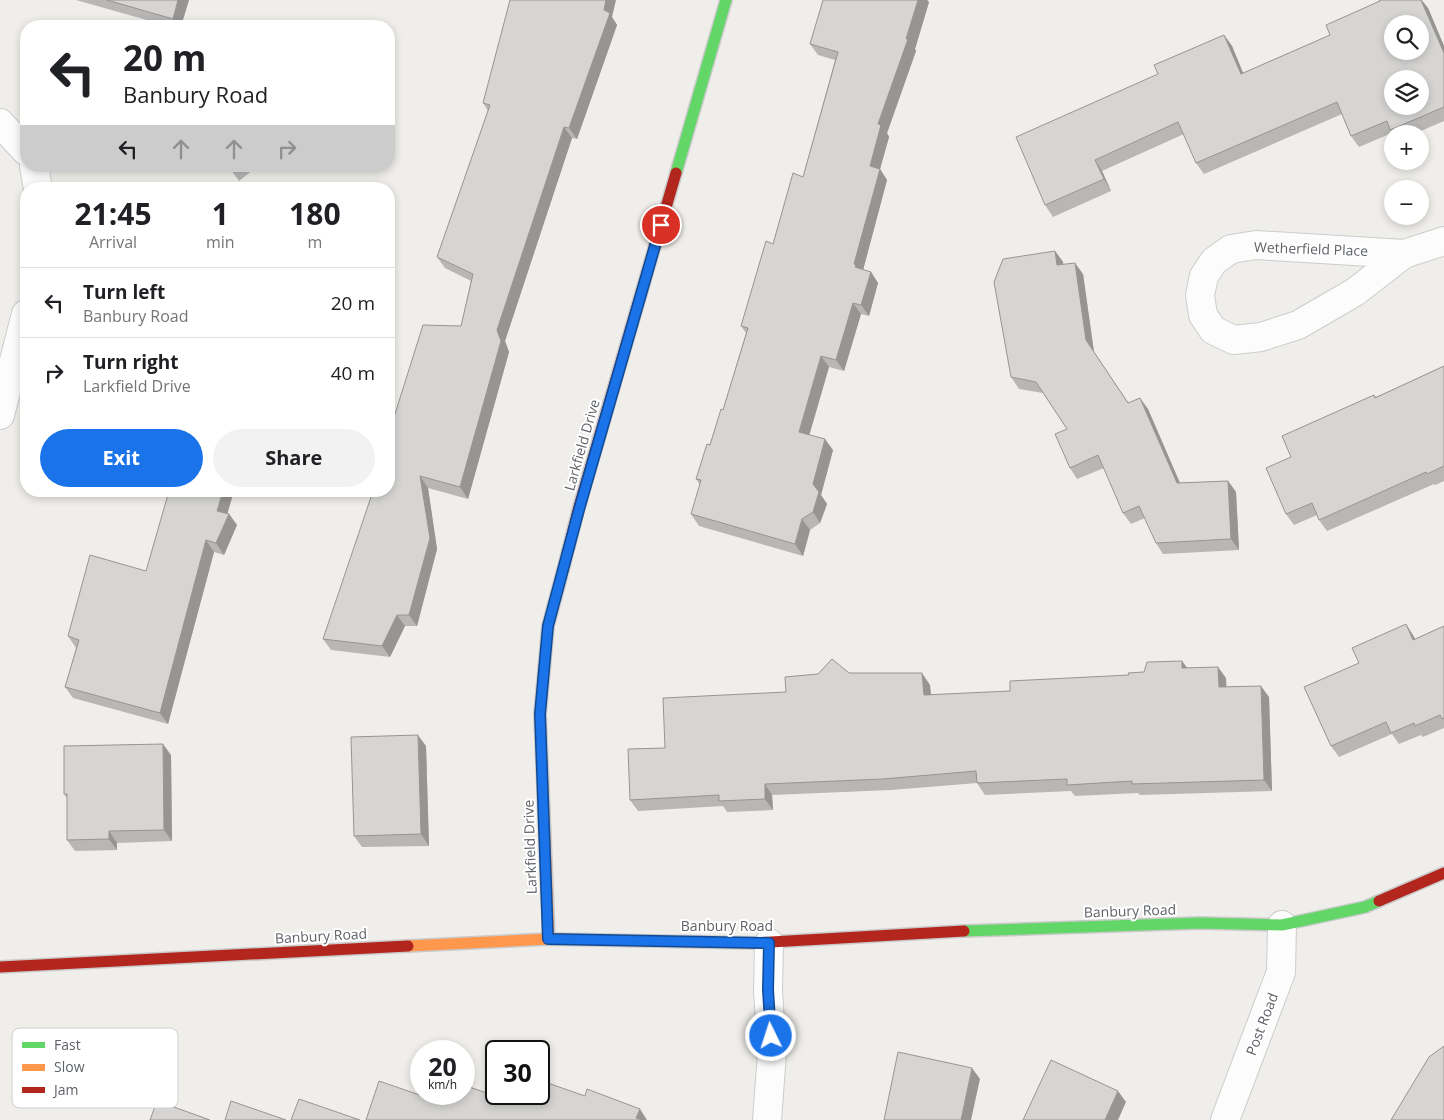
<!DOCTYPE html>
<meta charset="utf-8">
<style>
:root{--surface:#fff;--page:#f2f2f2;--text:#202124;--muted:#757577;--line:#e0e0e0;--accent:#1a73e8}
body{margin:0;font-family:"Open Sans",sans-serif;background:var(--page);color:var(--text);height:100vh;display:flex;flex-direction:column;font-size:19px;white-space:nowrap}
*{box-sizing:border-box;margin:0}
p{font-size:16px;color:var(--muted)}
.icon{flex:none;width:28px;height:28px;fill:none;stroke:currentColor;stroke-width:2;stroke-linecap:round;stroke-linejoin:round}
.map{position:relative;flex:1;overflow:hidden}
.panel{position:absolute;left:20px;top:182px;width:375px;height:315px;display:flex;flex-direction:column;background:var(--surface);border-radius:20px;box-shadow:0 2px 8px #0003}
.panel>*{flex:none}
.banner{position:absolute;left:20px;top:20px;width:375px;height:152px;border-radius:20px;box-shadow:0 2px 8px #0003;background:#fff;color:var(--text);overflow:hidden}
.fabs{position:absolute;left:1384px;top:15px;display:grid;gap:10px}
.fabs a{display:grid;place-items:center;width:45px;height:45px;border-radius:50%;background:var(--surface);box-shadow:0 2px 8px #0003;font-size:25px}
.speed{position:absolute;left:410px;top:1040px;display:flex;gap:10px;font-size:25px;font-weight:700;text-align:center}
.speed>*{display:grid;place-content:center;width:65px;height:65px;border-radius:50%;background:var(--surface);box-shadow:0 2px 8px #0003;line-height:1}
.speed small{font-size:12px;font-weight:400}
.speed .limit{border:2px solid #111;border-radius:8px;background:#fff;color:#111}
.pin{position:absolute;display:grid;place-items:center;width:42px;height:42px;color:#fff;margin:-21px;border:2px solid #fff;border-radius:50%;box-shadow:0 1px 5px #0007}
.me{position:absolute;width:55px;margin:-28px;rotate:356deg;stroke-linejoin:round;filter:drop-shadow(0 0 4px #0008)}
.turn{display:flex;align-items:center;gap:18px;height:105px;padding:0 20px;font-size:22px}
.turn .icon{width:65px;height:65px;stroke-width:2.5}
.turn b{display:block;font-size:35px;line-height:42px}
.lanes{display:flex;align-items:center;height:48px;padding:0 20px;background:#0003;justify-content:center;gap:25px;direction:ltr}
.lanes .off{opacity:.35}
.eta{display:flex;justify-content:space-evenly;align-items:center;height:85px;text-align:center}
.eta b{font-size:30px;font-weight:700;line-height:35px}
.button{display:flex;gap:10px;margin-top:auto;padding:10px 20px}
.button a{flex:1;height:58px;border-radius:30px;background:var(--accent);color:#fff;font-size:20px;font-weight:700;line-height:58px;text-align:center}
.button a+a{background:var(--page);color:var(--text)}
ul{padding:0;list-style:none}
li{display:flex;align-items:center;gap:15px;height:70px;padding:0 20px;border-top:1px solid var(--line)}
li div{flex:1}
li b{display:block;font-size:19px}
li em{font-style:normal}
.map>svg:first-child{display:block}
</style>
<div class="map">
<svg width="1444" height="1120" viewBox="0 0 1444 1120">
<rect width="100%" height="100%" fill="#efeeea"/>
<g fill="none" stroke-linecap="round" stroke-linejoin="round">
<defs>
<g id="street">
<polyline points="0,123 26,151"/>
<polyline points="34,166 38,189"/>
<polygon points="1256,245 1404,254 1355,292 1298,325 1261,337 1234,340 1213,330 1203,315 1200,295 1204,276 1214,261 1231,249"/>
<polyline points="1404,254 1444,241"/>
<polyline points="0,415 26,314"/>
<polyline points="767,1120 772,1053 768,991 769,943"/>
<polyline points="1225,1120 1281,972 1282,925"/>
</g>
<g id="fast">
<polyline points="676,173 726,0"/>
<polyline points="964,931 1200,923 1282,925 1365,907 1379,901"/>
</g>
<g id="slow">
<polyline points="549,939 540,714 548,626 563,570"/>
<polyline points="408,946 549,939 755,943"/>
</g>
<g id="jam">
<polyline points="563,570 579,507 676,173"/>
<polyline points="1379,901 1444,873"/>
<polyline points="755,943 964,931"/>
<polyline points="0,967 408,946"/>
</g>
</defs>
<!-- street casing -->
<use href="#street" stroke="#cbcccc" stroke-width="30"/>
<!-- fast casing -->
<use href="#fast" stroke="#cacacb" stroke-width="14"/>
<!-- slow casing -->
<use href="#slow" stroke="#cacacb" stroke-width="14"/>
<!-- jam casing -->
<use href="#jam" stroke="#cacacb" stroke-width="14"/>
<!-- street -->
<use href="#street" stroke="#fdfcfc" stroke-width="28"/>
<!-- fast -->
<use href="#fast" stroke="#63d668" stroke-width="11"/>
<!-- slow -->
<use href="#slow" stroke="#ff974d" stroke-width="11"/>
<!-- jam -->
<use href="#jam" stroke="#b3261e" stroke-width="11"/>
</g>
<!-- wall -->
<g fill="#b8b7b5">
<polygon points="76,0 189,0 181,26 168,26"/>
<polygon points="823,0 927,0 929,2 915,49 916,51 887,133 889,137 880,169 887,180 863,270 871,272 878,283 869,316 861,314 844,371 829,367 809,435 833,450 821,495 827,504 820,523 810,530 803,556 699,526 691,514 700,485 696,479 723,410 746,333 741,326 773,244 803,177 835,60 818,55 810,44"/>
<polygon points="1379,0 1422,0 1428,8 1444,46 1444,121 1414,134 1392,133 1359,147 1351,136 1342,114 1204,174 1196,163 1184,134 1102,171 1111,191 1053,217 1045,205 1158,74 1224,35 1232,46 1243,73 1330,35 1380,1"/>
<polygon points="612,17 617,25 577,139 572,138 505,341 509,352 468,499 428,488 437,549 417,626 405,626 390,657 331,650 323,639 461,326 471,281 445,268 437,257 488,111 483,103"/>
<polygon points="228,166 258,166 239,181"/>
<polygon points="1055,251 1063,262 1063,265 1083,274 1094,352 1128,402 1148,409 1180,483 1228,481 1236,492 1239,550 1163,554 1156,543 1145,518 1131,524 1123,513 1104,468 1077,479 1070,468 1067,429 1043,393 1019,389 1011,377"/>
<polygon points="1444,366 1444,481 1435,485 1434,484 1327,531 1319,520 1317,515 1294,525 1286,514 1291,457 1374,395 1376,397"/>
<polygon points="228,513 229,514 237,525 224,555 214,552 168,724 73,698 65,687 76,648 68,636 146,571"/>
<polygon points="1444,626 1444,728 1423,737 1421,735 1399,744 1392,734 1339,757 1331,746 1359,663 1413,635 1415,639"/>
<polygon points="1182,661 1187,668 1226,678 1226,687 1269,697 1272,791 1140,795 1138,793 1075,796 1071,791 985,795 977,783 891,790 772,795 773,810 727,812 723,806 638,811 630,800 665,748 786,692 849,673 930,685 931,695 1010,691 1129,675 1144,672"/>
<polygon points="426,746 429,846 362,847 354,836"/>
<polygon points="171,755 172,841 117,843 117,850 75,851 67,840 67,798 64,794"/>
</g>
<!-- shaded-wall -->
<g fill="#969594">
<polygon points="178,0 189,0 181,26 178,26 173,19"/>
<polygon points="606,0 616,0 612,17 617,25 577,139 569,128"/>
<polygon points="918,0 927,0 929,2 915,49 916,51 887,133 889,137 880,169 887,180 862,274 855,267 854,264 870,166 878,124 906,39"/>
<polygon points="1421,0 1428,8 1444,46 1444,53"/>
<polygon points="1224,35 1232,46 1248,85 1241,74"/>
<polygon points="564,127 572,138 505,341 509,352 468,499 460,487 497,330"/>
<polygon points="1095,160 1102,171 1111,191 1104,179"/>
<polygon points="1055,251 1063,262 1065,277 1057,265"/>
<polygon points="1075,263 1083,274 1094,352 1086,340"/>
<polygon points="871,272 878,283 869,316 861,305"/>
<polygon points="853,303 861,314 844,371 836,360"/>
<polygon points="821,356 829,367 807,443 799,432"/>
<polygon points="1140,398 1148,409 1185,495 1177,483"/>
<polygon points="825,439 833,450 821,495 827,504 820,523 813,512 813,484"/>
<polygon points="420,476 428,488 437,549 417,626 409,615"/>
<polygon points="1228,481 1236,492 1239,550 1231,539"/>
<polygon points="223,491 234,491 225,522 217,511"/>
<polygon points="229,514 237,525 224,555 216,543"/>
<polygon points="802,519 810,530 803,556 795,544"/>
<polygon points="206,540 214,552 168,724 160,713"/>
<polygon points="397,615 405,626 390,657 382,646"/>
<polygon points="1406,624 1413,635 1421,651 1413,640"/>
<polygon points="1182,661 1190,672 1182,668"/>
<polygon points="1218,667 1226,678 1227,698 1219,687"/>
<polygon points="922,673 930,685 932,707 924,695"/>
<polygon points="1261,686 1269,697 1272,791 1264,780"/>
<polygon points="418,735 426,746 429,846 421,834"/>
<polygon points="163,744 171,755 172,841 164,830"/>
<polygon points="765,784 772,795 773,810 765,799"/>
<polygon points="109,831 117,843 117,850 109,839"/>
<polygon points="972,1068 980,1079 971,1120 961,1120"/>
<polygon points="1118,1091 1126,1102 1118,1120 1105,1120"/>
<polygon points="640,1109 647,1120 638,1120 636,1118"/>
</g>
<!-- building -->
<g fill="#d6d5d3" stroke="#969594" fill-rule="evenodd">
<polygon points="107,0 178,0 173,19"/>
<polygon points="510,0 606,0 604,10 610,13 569,128 564,127 497,330 501,341 460,487 420,476 430,538 409,615 397,615 382,646 323,639 373,491 389,491 389,433 423,325 461,326 473,274 437,257 490,105 483,103"/>
<polygon points="823,0 918,0 906,39 908,39 878,124 881,125 870,166 880,169 854,264 856,265 855,267 871,272 861,305 853,303 836,360 821,356 799,432 825,439 813,484 819,492 813,512 802,519 795,544 691,514 701,480 696,479 707,444 710,445 721,409 723,410 748,328 741,326 766,241 773,244 793,173 803,177 838,52 810,44"/>
<path d="M 1379,0 L 1421,0 L 1444,53 L 1444,107 L 1390,130 L 1387,121 L 1351,136 L 1337,102 L 1196,163 L 1178,122 L 1095,160 L 1104,179 L 1045,205 L 1016,137 L 1158,74 L 1154,65 L 1224,35 L 1241,74 L 1330,35 L 1326,25 L 1380,1 ZM 1392,24 L 1420,24 L 1420,51 L 1392,51 ZM 1392,79 L 1420,79 L 1420,106 L 1392,106 Z"/>
<polygon points="221,21 225,26 214,26"/>
<polygon points="229,166 236,166 231,170"/>
<polygon points="1055,251 1057,265 1075,263 1086,340 1128,403 1140,398 1177,483 1228,481 1231,539 1156,543 1139,506 1123,513 1098,455 1070,468 1055,434 1067,429 1036,382 1011,377 994,282 1003,259"/>
<polygon points="1444,366 1444,466 1427,474 1426,472 1319,520 1312,503 1286,514 1266,468 1291,457 1282,436 1374,395 1375,398"/>
<polygon points="169,491 223,491 217,511 229,514 216,543 206,540 160,713 65,687 79,640 68,636 90,555 146,571"/>
<polygon points="1406,624 1413,640 1444,626 1444,718 1442,719 1440,715 1415,726 1414,723 1391,733 1386,722 1331,746 1304,687 1359,663 1352,648"/>
<polygon points="832,659 849,673 922,673 924,695 1010,691 1010,681 1129,675 1128,673 1144,672 1147,662 1182,661 1182,668 1218,667 1219,687 1261,686 1264,780 1132,784 1132,781 1067,785 1067,779 977,783 976,771 883,779 765,784 765,799 719,801 719,795 630,800 628,749 665,748 663,698 786,692 785,677 818,674"/>
<polygon points="418,735 421,834 354,836 351,737"/>
<polygon points="163,744 164,830 109,831 109,839 67,840 67,794 64,794 64,746"/>
<polygon points="1444,1046 1444,1120 1391,1120 1429,1057"/>
<polygon points="898,1052 972,1068 961,1120 884,1120"/>
<polygon points="1051,1060 1118,1091 1105,1120 1023,1120"/>
<polygon points="539,1080 585,1096 587,1089 640,1109 636,1118 642,1120 366,1120 379,1081 437,1101 440,1094 464,1094 464,1085 512,1102 515,1094 539,1094"/>
<polygon points="299,1099 360,1120 291,1120"/>
<polygon points="157,1101 210,1120 150,1120"/>
<polygon points="231,1101 286,1120 225,1120"/>
</g>
<g fill="none" stroke-linecap="round" stroke-linejoin="round">
<defs>
<polyline id="route" points="661,225 580,506 548,626 540,714 548,939 769,943 768,990 771,1036"/>
</defs>
<!-- route casing -->
<use href="#route" stroke="#114b97" stroke-width="12"/>
<!-- route -->
<use href="#route" stroke="#1a73e8" stroke-width="9"/>
</g>
<g text-anchor="middle" stroke-width="4" stroke-linejoin="round" paint-order="stroke">
<!-- street labels -->
<g font-size="14" fill="#5f6368" stroke="#fff">
<text transform="translate(1311 249) rotate(2)" y="5">Wetherfield Place</text>
<text transform="translate(582 445) rotate(-74)" y="5">Larkfield Drive</text>
<text transform="translate(530 847) rotate(-92)" y="5">Larkfield Drive</text>
<text transform="translate(1130 911) rotate(-2)" y="5">Banbury Road</text>
<text x="727" y="931">Banbury Road</text>
<text transform="translate(321 936) rotate(-3)" y="5">Banbury Road</text>
<text transform="translate(1262 1024) rotate(-69)" y="5">Post Road</text>
</g>
</g>
<!-- legend -->
<rect x="12" y="1028" width="166" height="80" rx="8" fill="#fff" stroke="#cfd0d2" stroke-width="1"/>
<rect x="22" y="1042" width="23" height="6" fill="#63d668"/>
<rect x="22" y="1064" width="23" height="7" fill="#ff974d"/>
<rect x="22" y="1087" width="23" height="6" fill="#b3261e"/>
<g font-size="14" fill="#5f6368">
<text x="54" y="1050">Fast</text>
<text x="54" y="1072">Slow</text>
<text x="54" y="1095">Jam</text>
</g>
</svg>
<div class="fabs">
<a><svg class="icon" aria-label="search" viewBox="0 0 24 24"><circle cx="10" cy="10" r="6"/><path d="M15 15l6 6"/></svg></a>
<a><svg class="icon" aria-label="layers" viewBox="0 0 24 24"><path d="M12 4l9 5-9 5-9-5zM3 14l9 5 9-5"/></svg></a>
<a>+</a>
<a>−</a>
</div>
<div class="speed"><div>20<small>km/h</small></div><div class="limit">30</div></div>
<div class="pin" style="left:661px;top:225px;background:#d93025"><svg class="icon" aria-label="arrive" viewBox="0 0 24 24"><path d="M6 21V4h12l-3 4 3 4H6"/></svg></div>
<svg class="me" style="left:771px;top:1036px" viewBox="-20 -20 40 40"><circle r="17" fill="#1a73e8" stroke="#fff" stroke-width="3"/><path d="M0-11L8 9 0 5-8 9z" fill="#fff"/></svg>
<div class="banner">
<div class="turn"><svg class="icon" aria-label="left" viewBox="0 0 24 24"><path d="M17 20v-9H6M10 6l-5 5 5 5"/></svg><div><b>20 m</b>Banbury Road</div></div>
<div class="lanes"><svg class="icon" aria-label="left" viewBox="0 0 24 24"><path d="M17 20v-9H6M10 6l-5 5 5 5"/></svg><svg class="icon off" aria-label="ahead" viewBox="0 0 24 24"><path d="M12 20V5M6 11l6-6 6 6"/></svg><svg class="icon off" aria-label="ahead" viewBox="0 0 24 24"><path d="M12 20V5M6 11l6-6 6 6"/></svg><svg class="icon off" aria-label="right" viewBox="0 0 24 24"><path d="M7 20v-9h11M14 6l5 5-5 5"/></svg></div>
</div>
<section class="panel">
<div class="eta">
<div><b>21:45</b><p>Arrival</p></div>
<div><b>1</b><p>min</p></div>
<div><b>180</b><p>m</p></div>
</div>
<ul>
<li><svg class="icon" aria-label="left" viewBox="0 0 24 24"><path d="M17 20v-9H6M10 6l-5 5 5 5"/></svg><div><b>Turn left</b><p>Banbury Road</p></div><em>20 m</em></li>
<li><svg class="icon" aria-label="right" viewBox="0 0 24 24"><path d="M7 20v-9h11M14 6l5 5-5 5"/></svg><div><b>Turn right</b><p>Larkfield Drive</p></div><em>40 m</em></li>
</ul>
<div class="button"><a>Exit</a><a>Share</a></div>
</section>
</div>
